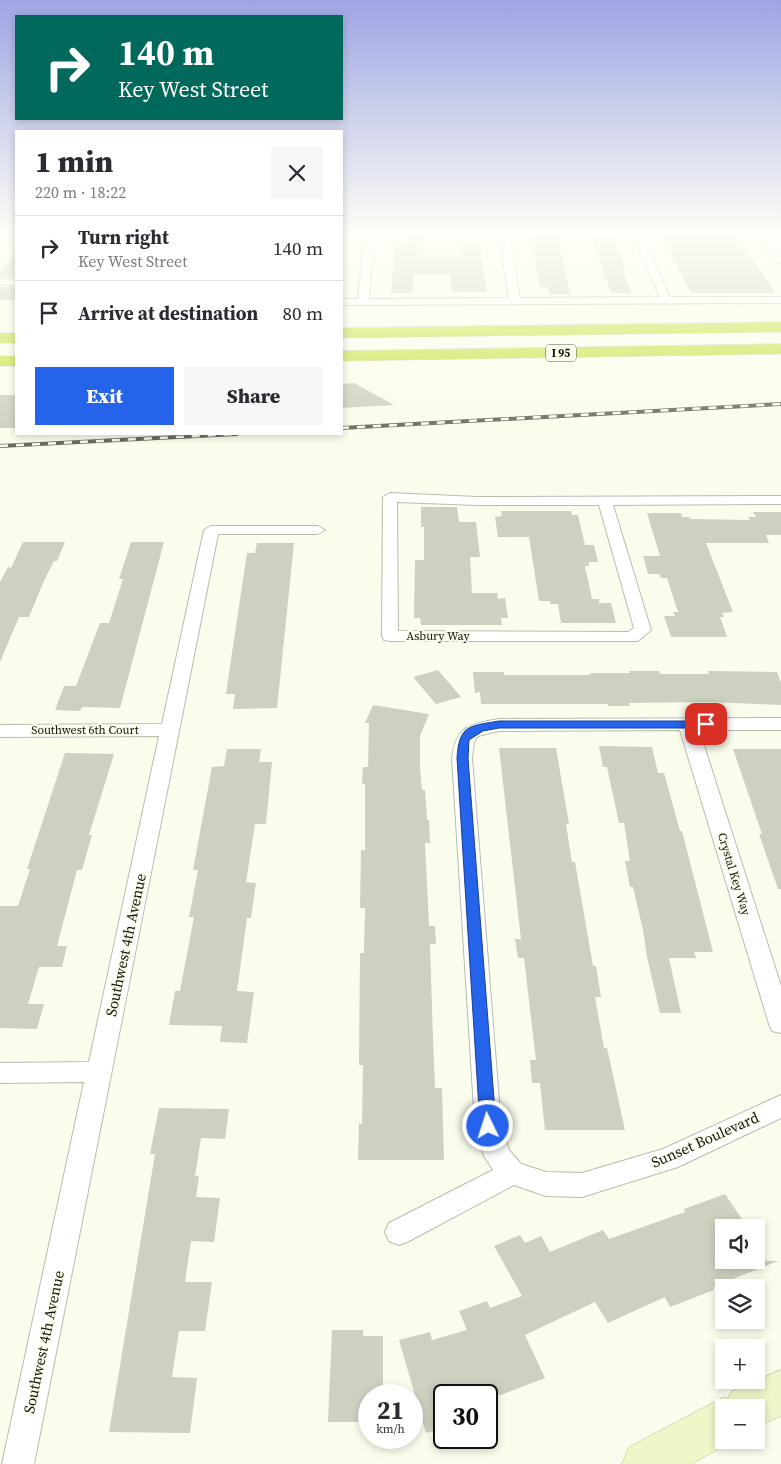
<!DOCTYPE html>
<meta charset="utf-8">
<style>
:root{--surface:#fff;--page:#f7f7f7;--text:#2b2b33;--muted:#7c7c81;--line:#e1e1e2;--accent:#2563eb}
body{margin:0;font-family:"Source Serif 4",serif;background:var(--page);color:var(--text);height:100vh;display:flex;flex-direction:column;font-size:19px;white-space:nowrap}
*{box-sizing:border-box;margin:0}
p{font-size:16px;color:var(--muted)}
.icon{flex:none;width:28px;height:28px;fill:none;stroke:currentColor;stroke-width:2;stroke-linecap:round;stroke-linejoin:round}
.map{position:relative;flex:1;overflow:hidden}
.panel{position:absolute;left:15px;top:130px;width:328px;height:305px;display:flex;flex-direction:column;background:var(--surface);border-radius:0px;box-shadow:0 2px 8px #0003}
.panel>*{flex:none}
.top-card{position:absolute;left:15px;top:15px;width:328px;height:105px;border-radius:0px;box-shadow:0 2px 8px #0003;background:#00695c;color:#fff;overflow:hidden}
.controls{position:absolute;left:715px;top:1219px;display:grid;gap:10px}
.controls a{display:grid;place-items:center;width:50px;height:50px;border-radius:0px;background:var(--surface);box-shadow:0 2px 8px #0003;font-size:25px}
.speed{position:absolute;left:358px;top:1384px;display:flex;gap:10px;font-size:25px;font-weight:700;text-align:center}
.speed>*{display:grid;place-content:center;width:65px;height:65px;border-radius:50%;background:var(--surface);box-shadow:0 2px 8px #0003;line-height:1}
.speed small{font-size:12px;font-weight:400}
.speed .limit{border:2px solid #111;border-radius:8px;background:#fff;color:#111}
.pin{position:absolute;display:grid;place-items:center;width:42px;height:42px;color:#fff;margin:-21px;border-radius:10px;box-shadow:0 2px 8px #0006}
.me{position:absolute;width:55px;margin:-28px;rotate:356deg;stroke-linejoin:round;filter:drop-shadow(0 0 4px #0008)}
.turn{display:flex;align-items:center;gap:18px;height:105px;padding:0 20px;font-size:22px}
.turn .icon{width:65px;height:65px;stroke-width:2.5}
.turn b{display:block;font-size:35px;line-height:42px}
.round{display:grid;place-items:center;flex:none;width:52px;height:52px;border-radius:0px;background:var(--page)}
.summary{display:flex;align-items:center;justify-content:space-between;height:85px;padding:0 20px}
h1{font-size:30px;font-weight:800;line-height:38px}
.primary-button{display:flex;gap:10px;margin-top:auto;padding:10px 20px}
.primary-button a{flex:1;height:58px;border-radius:0px;background:var(--accent);color:#fff;font-size:20px;font-weight:800;line-height:58px;text-align:center}
.primary-button a+a{background:var(--page);color:var(--text)}
ul{padding:0;list-style:none}
li{display:flex;align-items:center;gap:15px;height:65px;padding:0 20px;border-top:1px solid var(--line)}
li div{flex:1}
li b{display:block;font-size:19px}
li em{font-style:normal}
.map>svg:first-child{display:block}
</style>
<div class="map">
<svg width="781" height="1464" viewBox="0 0 781 1464">
<rect width="100%" height="100%" fill="#fafdec"/>
<!-- building -->
<g fill="#cdd1c0">
<polygon points="661,234 683,234 685,237 738,237 775,293 691,293"/>
<polygon points="405,236 423,237 423,255 462,255 461,242 479,242 487,292 452,292 450,274 414,274 412,293 391,293 395,242 405,242"/>
<polygon points="531,236 558,236 570,294 549,294 548,287 540,287"/>
<polygon points="613,238 625,268 622,268 631,293 611,293 591,239"/>
<polygon points="16,251 16,277 0,277 0,273"/>
<rect x="0" y="287" width="16" height="13"/>
<polygon points="354,383 394,405 341,408 341,384"/>
<rect x="0" y="395" width="16" height="33"/>
<polygon points="421,507 457,507 459,522 476,522 480,557 470,557 472,593 497,593 498,599 505,598 508,618 501,618 502,625 421,625 420,618 414,618 415,560 424,560 424,527 421,527"/>
<polygon points="501,511 571,511 572,515 578,515 585,545 594,545 598,562 589,562 589,566 585,566 592,599 599,599 599,603 611,603 616,623 561,623 558,604 550,604 550,601 539,601 529,537 498,537 495,517 502,516"/>
<polygon points="753,512 781,512 781,535 766,535 769,543 706,543 733,612 722,613 724,617 720,617 727,637 671,637 664,616 675,616 673,612 678,612 667,578 661,578 659,574 648,574 643,556 660,556 647,513 681,513 682,517 689,517 690,519 750,520 748,517 756,517"/>
<polygon points="23,542 65,542 57,561 54,561 43,583 29,617 19,617 0,662 0,582 8,567 11,568"/>
<polygon points="131,542 164,542 120,708 82,707 80,711 55,710 64,686 76,686 100,623 109,623 123,579 119,579"/>
<polygon points="257,543 294,543 277,708 233,709 235,694 226,694 230,666 247,553 255,553"/>
<polygon points="438,670 461,697 436,704 413,677"/>
<polygon points="629,671 659,671 660,674 709,674 708,671 777,672 781,683 781,705 709,702 629,703 630,706 608,706 608,704 481,704 480,692 475,693 473,672 504,672 504,675 591,675 590,673 630,673"/>
<polygon points="373,705 429,714 420,736 420,767 422,790 425,790 427,820 429,820 430,843 425,843 429,926 435,926 436,944 430,944 433,1039 435,1088 442,1088 444,1160 358,1160 359,1123 362,1124 363,1065 359,1065 360,953 364,953 365,908 360,908 361,850 365,850 365,784 362,784 363,767 368,767 369,723 365,723"/>
<polygon points="599,746 652,747 658,773 664,773 680,831 682,831 713,952 694,952 696,958 669,958 681,1013 660,1013 647,957 643,930 633,887 630,887 625,861 630,861 624,823 619,823 607,767 603,767"/>
<polygon points="499,748 556,748 569,824 566,824 572,862 575,862 593,966 596,966 601,997 595,997 604,1048 607,1048 625,1130 545,1130 540,1083 532,1083 530,1060 536,1060 524,958 518,958 515,939 521,939"/>
<polygon points="227,749 261,749 259,762 272,762 266,824 255,824 246,882 256,883 251,918 247,918 237,991 254,992 247,1043 220,1042 222,1026 169,1025 175,991 180,991 194,917 189,917 198,870 193,870 212,767 224,766"/>
<polygon points="733,749 781,749 781,889 778,889 759,834 762,834"/>
<polygon points="65,753 114,754 89,835 92,835 82,870 77,870 57,946 67,946 62,967 39,967 28,1004 44,1004 37,1029 0,1028 0,906 18,906 30,869 27,869"/>
<polygon points="159,1108 229,1109 225,1139 201,1138 195,1176 199,1176 196,1197 220,1198 214,1242 191,1241 185,1282 212,1282 205,1331 179,1331 172,1377 197,1378 190,1433 109,1432 155,1154 150,1154"/>
<polygon points="725,1194 748,1228 724,1228 724,1260 778,1261 713,1287 714,1290 670,1307 665,1297 608,1323 595,1302 525,1335 545,1378 501,1395 444,1395 444,1428 426,1433 399,1340 430,1332 432,1340 467,1330 459,1311 487,1301 490,1308 522,1296 494,1246 520,1235 525,1243 541,1236 550,1252 603,1230 609,1239 685,1212 684,1209"/>
<polygon points="332,1330 363,1330 363,1336 383,1336 383,1395 369,1395 369,1422 328,1422"/>
</g>
<g fill="none" stroke-linecap="round" stroke-linejoin="round">
<defs>
<g id="street">
<polygon points="365,233 375,233 369,299 509,298 499,233 509,233 520,298 660,297 631,233 641,233 670,297 781,297 781,303 341,305 341,299 358,299"/>
<polygon points="756,233 766,233 781,254 781,264 777,263"/>
<rect x="0" y="279" width="16" height="6"/>
<path d="M 390,493 L 477,497 L 781,496 L 781,504 L 613,505 L 651,630 L 638,641 L 390,641 L 384,640 L 382,636 L 383,497 ZM 397,502 L 477,505 L 599,505 L 634,628 L 628,632 L 398,631 Z"/>
<polygon points="211,526 318,526 325,530 318,534 218,534 34,1464 2,1464 84,1082 0,1083 0,1063 89,1062 159,736 0,737 0,725 162,724 204,530"/>
<path d="M 781,718 L 781,730 L 699,730 L 781,986 L 781,1033 L 772,1031 L 769,1024 L 680,730 L 499,731 L 478,736 L 474,742 L 472,758 L 501,1126 L 509,1150 L 521,1164 L 546,1172 L 582,1173 L 663,1149 L 781,1095 L 781,1118 L 678,1167 L 582,1197 L 546,1196 L 514,1185 L 409,1241 L 399,1245 L 389,1241 L 385,1232 L 389,1223 L 493,1170 L 484,1156 L 475,1126 L 452,758 C 456,726 470,724 499,719 Z"/>
</g>
<polygon id="secondary" points="781,1370 781,1416 756,1427 756,1408 724,1408 724,1440 734,1440 692,1464 622,1464 629,1447 724,1397 728,1398 731,1392"/>
<g id="highway">
<polygon points="781,322 781,332 341,338 341,328"/>
<rect x="0" y="333" width="16" height="10"/>
<polygon points="781,344 781,354 341,361 341,351"/>
<rect x="0" y="356" width="16" height="10"/>
</g>
</defs>
<!-- street casing -->
<use href="#street" stroke="#babdad" stroke-width="2"/>
<!-- secondary casing -->
<use href="#secondary" stroke="#babdad" stroke-width="1"/>
<!-- highway casing -->
<use href="#highway" stroke="#dededd" stroke-width="1"/>
<!-- street -->
<use href="#street" fill="#fff" fill-rule="evenodd"/>
<!-- secondary -->
<use href="#secondary" fill="#f0f6c8" fill-rule="evenodd"/>
<!-- highway -->
<use href="#highway" fill="#cce146" fill-rule="evenodd"/>
<defs>
<g id="rail">
<polyline points="341,428 781,404"/>
<polyline points="0,446 237,434"/>
</g>
</defs>
<!-- rail casing -->
<use href="#rail" stroke="#6a6c61" stroke-width="4"/>
<!-- rail -->
<use href="#rail" stroke="#fafdec" stroke-width="2.5" stroke-dasharray="8" stroke-linecap="butt"/>
</g>
<!-- sky -->
<linearGradient id="sky" x2="0" y2="1"><stop stop-color="#9ea5e3"/><stop offset="0.53" stop-color="#fdfef6"/><stop offset="1" stop-color="#fdfef6" stop-opacity="0"/></linearGradient>
<rect width="781" height="438" fill="url(#sky)"/>
<!-- route -->
<path fill="#2563eb" stroke="#184099" d="M 499,721 L 706,721 L 712,724 L 706,728 L 499,728 L 483,731 L 469,740 L 468,758 L 496,1126 L 494,1131 L 488,1133 L 483,1131 L 480,1126 L 457,758 C 459,725 469,726 499,721 Z"/>
<g text-anchor="middle" stroke-width="4" stroke-linejoin="round" paint-order="stroke">
<!-- shield labels -->
<rect fill="#fafdec" stroke="#585950" stroke-width="1" x="546" y="344.5" width="30" height="17" rx="4"/>
<g font-size="11" font-weight="bold" fill="#12130d">
<text x="561" y="357">I 95</text>
</g>
<!-- street labels -->
<g font-size="12" fill="#12130d" stroke="#fafdec">
<text x="438" y="640">Asbury Way</text>
<text x="85" y="734">Southwest 6th Court</text>
<text transform="translate(734 874) rotate(73)" y="4">Crystal Key Way</text>
</g>
<!-- near-street labels -->
<g font-size="15" fill="#12130d" stroke="#fafdec">
<text transform="translate(126 945) rotate(-78)" y="5">Southwest 4th Avenue</text>
<text transform="translate(705 1140) rotate(-24)" y="5">Sunset Boulevard</text>
<text transform="translate(44 1342) rotate(-78)" y="5">Southwest 4th Avenue</text>
</g>
</g>
</svg>
<div class="controls">
<a><svg class="icon" aria-label="sound" viewBox="0 0 24 24"><path d="M4 9h4l5-4v14l-5-4H4zM17 9q2 3 0 6"/></svg></a>
<a><svg class="icon" aria-label="layers" viewBox="0 0 24 24"><path d="M12 4l9 5-9 5-9-5zM3 14l9 5 9-5"/></svg></a>
<a>+</a>
<a>−</a>
</div>
<div class="speed"><div>21<small>km/h</small></div><div class="limit">30</div></div>
<div class="pin" style="left:706px;top:724px;background:#d93025"><svg class="icon" aria-label="arrive" viewBox="0 0 24 24"><path d="M6 21V4h12l-3 4 3 4H6"/></svg></div>
<svg class="me" style="left:488px;top:1126px" viewBox="-20 -20 40 40"><circle r="17" fill="#2563eb" stroke="#fff" stroke-width="3"/><path d="M0-11L8 9 0 5-8 9z" fill="#fff"/></svg>
<div class="top-card">
<div class="turn"><svg class="icon" aria-label="right" viewBox="0 0 24 24"><path d="M7 20v-9h11M14 6l5 5-5 5"/></svg><div><b>140 m</b>Key West Street</div></div>
</div>
<section class="panel">
<div class="summary"><div><h1>1 min</h1><p>220 m · 18:22</p></div><a class="round"><svg class="icon" aria-label="close" viewBox="0 0 24 24"><path d="M6 6l12 12M18 6L6 18"/></svg></a></div>
<ul>
<li><svg class="icon" aria-label="right" viewBox="0 0 24 24"><path d="M7 20v-9h11M14 6l5 5-5 5"/></svg><div><b>Turn right</b><p>Key West Street</p></div><em>140 m</em></li>
<li><svg class="icon" aria-label="arrive" viewBox="0 0 24 24"><path d="M6 21V4h12l-3 4 3 4H6"/></svg><div><b>Arrive at destination</b></div><em>80 m</em></li>
</ul>
<div class="primary-button"><a>Exit</a><a>Share</a></div>
</section>
</div>
